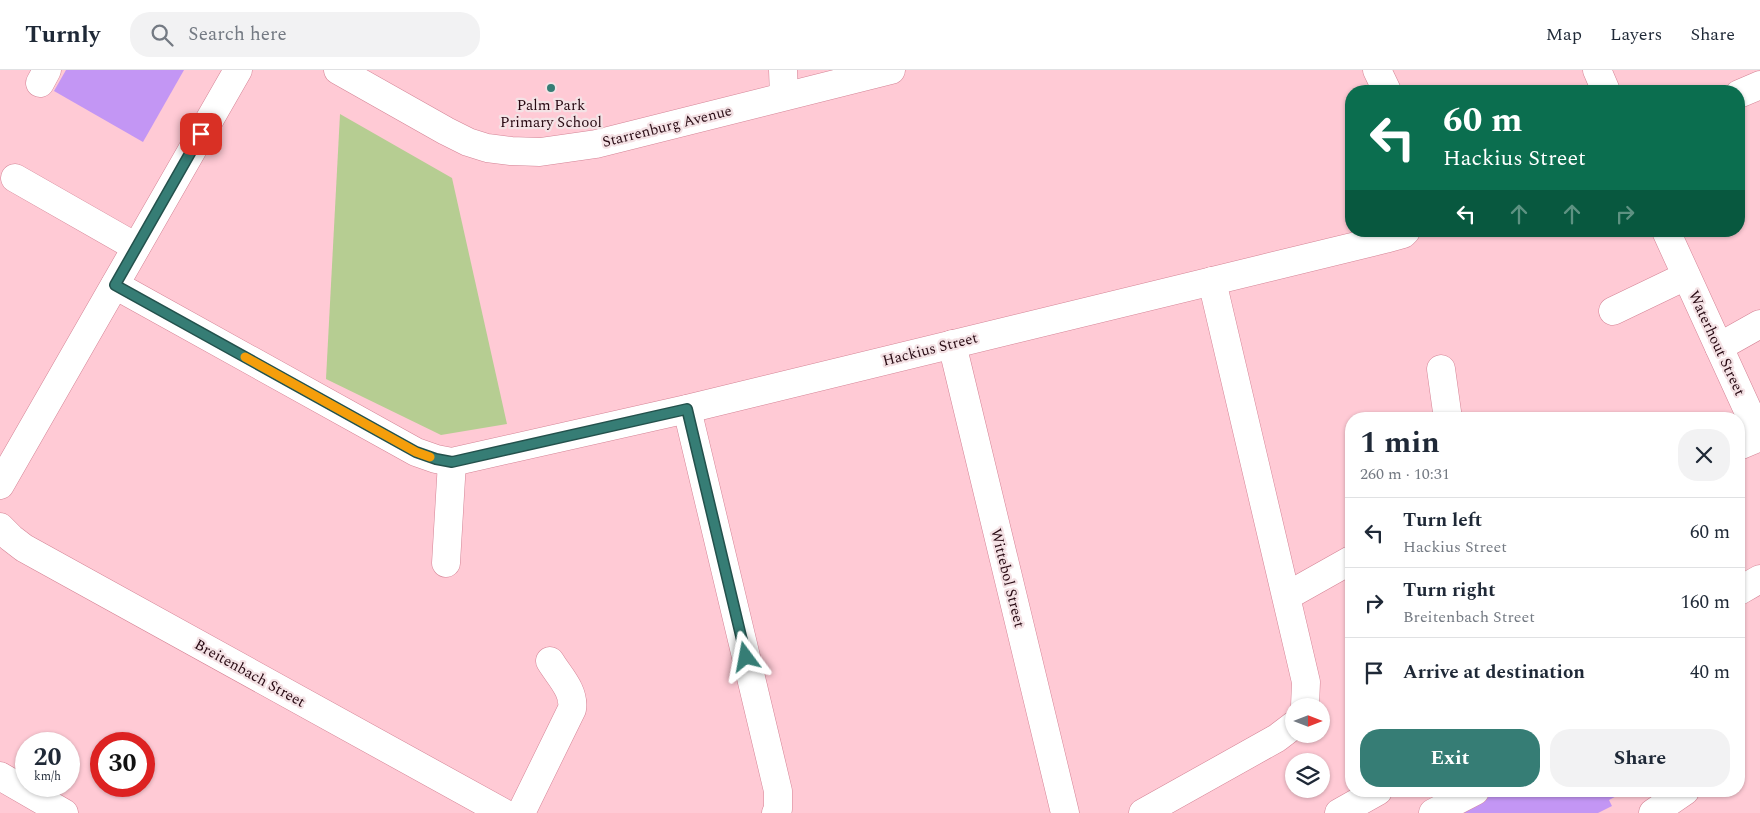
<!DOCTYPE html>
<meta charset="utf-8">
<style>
:root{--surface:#fff;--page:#f2f2f3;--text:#1f2937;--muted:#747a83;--line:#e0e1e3;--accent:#367d75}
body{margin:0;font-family:Spectral,serif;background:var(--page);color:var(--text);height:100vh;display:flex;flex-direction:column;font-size:19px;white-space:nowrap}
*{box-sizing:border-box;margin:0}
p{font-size:16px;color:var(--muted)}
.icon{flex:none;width:28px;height:28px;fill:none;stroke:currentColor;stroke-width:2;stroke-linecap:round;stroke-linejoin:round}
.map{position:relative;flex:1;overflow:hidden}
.details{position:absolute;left:1345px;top:342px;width:400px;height:385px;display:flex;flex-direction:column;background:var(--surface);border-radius:20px;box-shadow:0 1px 4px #0004}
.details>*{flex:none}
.hud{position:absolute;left:1345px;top:15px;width:400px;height:152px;border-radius:20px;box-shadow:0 1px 4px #0004;background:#0b6e4f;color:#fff;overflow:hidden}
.needle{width:32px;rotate:90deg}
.controls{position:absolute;left:1285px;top:628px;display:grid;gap:10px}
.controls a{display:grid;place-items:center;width:45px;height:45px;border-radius:50%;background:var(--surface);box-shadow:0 1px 4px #0004;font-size:25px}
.speed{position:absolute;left:15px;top:662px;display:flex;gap:10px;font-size:25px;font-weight:700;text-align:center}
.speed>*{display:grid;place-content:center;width:65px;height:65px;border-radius:50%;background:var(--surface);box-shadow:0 1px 4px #0004;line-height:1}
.speed small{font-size:12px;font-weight:400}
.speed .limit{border:8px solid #d22;background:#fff;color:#111}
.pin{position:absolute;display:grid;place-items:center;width:42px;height:42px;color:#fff;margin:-21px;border-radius:10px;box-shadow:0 2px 8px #0006}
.me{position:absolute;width:55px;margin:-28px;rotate:347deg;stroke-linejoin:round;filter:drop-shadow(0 0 4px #0008)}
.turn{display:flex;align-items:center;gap:18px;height:105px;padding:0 15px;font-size:22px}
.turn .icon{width:65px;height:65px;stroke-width:2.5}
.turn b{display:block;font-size:35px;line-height:42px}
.lanes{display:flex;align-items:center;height:48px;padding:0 15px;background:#0003;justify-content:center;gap:25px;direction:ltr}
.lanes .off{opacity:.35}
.round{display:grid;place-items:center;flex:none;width:52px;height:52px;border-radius:20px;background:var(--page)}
.overview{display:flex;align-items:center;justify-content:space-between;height:85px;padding:0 15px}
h1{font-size:30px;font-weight:700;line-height:38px}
.primary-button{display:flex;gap:10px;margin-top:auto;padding:10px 15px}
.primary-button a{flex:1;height:58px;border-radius:20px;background:var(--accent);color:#fff;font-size:20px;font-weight:700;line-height:58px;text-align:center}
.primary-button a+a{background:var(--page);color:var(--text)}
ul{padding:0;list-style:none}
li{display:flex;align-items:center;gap:15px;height:70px;padding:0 15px;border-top:1px solid var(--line)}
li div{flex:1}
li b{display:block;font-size:19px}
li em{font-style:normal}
header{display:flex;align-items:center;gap:30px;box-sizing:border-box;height:70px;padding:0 25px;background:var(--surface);border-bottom:1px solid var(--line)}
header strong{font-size:24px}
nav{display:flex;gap:28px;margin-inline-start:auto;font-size:18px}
.search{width:350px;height:45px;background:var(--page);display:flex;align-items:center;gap:12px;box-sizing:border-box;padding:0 18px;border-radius:20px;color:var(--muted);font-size:19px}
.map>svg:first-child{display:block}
</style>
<header>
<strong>Turnly</strong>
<div class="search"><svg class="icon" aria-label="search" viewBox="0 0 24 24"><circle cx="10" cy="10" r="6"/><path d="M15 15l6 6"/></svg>Search here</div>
<nav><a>Map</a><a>Layers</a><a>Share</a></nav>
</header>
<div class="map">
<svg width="1760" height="743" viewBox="0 0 1760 743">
<rect width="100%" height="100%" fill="#ffcad5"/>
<!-- green -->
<polygon fill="#b6cd92" points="340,44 452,108 507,354 441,365 326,309"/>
<!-- building -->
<g fill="#c396f4">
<polygon points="66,0 184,0 143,72 54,21"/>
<polygon points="1494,721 1626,721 1609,730 1612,736 1598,743 1454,743"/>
</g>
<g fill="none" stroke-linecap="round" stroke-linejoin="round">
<defs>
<g id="minor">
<polyline points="338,0 446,61 468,72 487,78 511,81 540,82 596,74 891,0"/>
<polyline points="783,0 784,26"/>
<polyline points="1377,0 1387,21"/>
<polyline points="1597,0 1606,21"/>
<polyline points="40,13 47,0"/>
<polyline points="1739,24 1760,15"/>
<polyline points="15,108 136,177"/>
<polyline points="1666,161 1760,367"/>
<polyline points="1212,211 1306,612 1305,636"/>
<polyline points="115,215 416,382 436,389 452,392 687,339 1385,169 1403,164 1406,161"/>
<polyline points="1613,241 1686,206"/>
<polyline points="952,274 1065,743"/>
<polyline points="1719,277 1760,254"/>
<polyline points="1441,299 1448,349"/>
<polyline points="687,339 778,721 778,739 776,743"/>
<polyline points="1739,376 1760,367"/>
<polyline points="0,415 238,0"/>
<polyline points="0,457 11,468 24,478 504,743"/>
<polyline points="446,493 452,392"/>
<polyline points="1739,521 1760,509"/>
<polyline points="1287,526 1351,490"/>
<polyline points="0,706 64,743"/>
<path d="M 521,743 L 572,639 C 575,621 559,606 550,591"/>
<polyline points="1143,743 1277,668 1294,655"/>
<polyline points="1339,743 1378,721"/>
<polyline points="1433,743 1475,721"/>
<polyline points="1653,743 1685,721"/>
</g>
</defs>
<!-- minor casing -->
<use href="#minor" stroke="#d48395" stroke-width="29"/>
<!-- minor -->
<use href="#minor" stroke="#fff" stroke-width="28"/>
</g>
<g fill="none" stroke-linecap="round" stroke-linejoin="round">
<defs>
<polyline id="route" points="201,64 115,215 416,382 436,389 452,392 687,339 746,587"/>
</defs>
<!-- route casing -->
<use href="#route" stroke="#23514c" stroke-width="12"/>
<!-- route -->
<use href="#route" stroke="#367d75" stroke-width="9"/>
<!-- slow -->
<polyline stroke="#f59e0b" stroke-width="9" points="245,287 416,382 430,387"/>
</g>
<!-- markers -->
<circle fill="#367d75" stroke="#f4e2e5" stroke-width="2" cx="551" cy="18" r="5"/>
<g text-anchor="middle" stroke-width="4.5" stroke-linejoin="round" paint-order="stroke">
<!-- poi labels -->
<g font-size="15" fill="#270912" stroke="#f4e2e5">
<text x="551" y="40">Palm Park<tspan x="551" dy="17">Primary School</tspan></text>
</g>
<!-- street labels -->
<g font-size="15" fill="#270912" stroke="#f4e2e5">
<text transform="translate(667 56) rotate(-14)" y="5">Starrenburg Avenue</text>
<text transform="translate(1717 273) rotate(65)" y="5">Waterhout Street</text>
<text transform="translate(930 279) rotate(-14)" y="5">Hackius Street</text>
<text transform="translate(1008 508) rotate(76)" y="5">Wittebol Street</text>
<text transform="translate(250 603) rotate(29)" y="5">Breitenbach Street</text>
</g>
</g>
</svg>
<div class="controls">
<a><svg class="needle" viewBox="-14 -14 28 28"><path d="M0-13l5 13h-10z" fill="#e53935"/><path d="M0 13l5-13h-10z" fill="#747a83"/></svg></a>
<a><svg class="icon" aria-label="layers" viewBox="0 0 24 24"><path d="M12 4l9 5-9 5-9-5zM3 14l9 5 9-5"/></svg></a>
</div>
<div class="speed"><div>20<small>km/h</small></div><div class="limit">30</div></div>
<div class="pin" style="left:201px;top:64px;background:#d93025"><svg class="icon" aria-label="arrive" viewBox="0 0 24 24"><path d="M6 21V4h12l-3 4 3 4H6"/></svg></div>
<svg class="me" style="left:746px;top:587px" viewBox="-20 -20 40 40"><path d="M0-17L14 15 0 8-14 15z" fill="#367d75" stroke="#fff" stroke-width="4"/></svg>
<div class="hud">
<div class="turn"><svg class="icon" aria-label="left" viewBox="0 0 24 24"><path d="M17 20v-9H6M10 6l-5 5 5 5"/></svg><div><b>60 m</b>Hackius Street</div></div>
<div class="lanes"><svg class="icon" aria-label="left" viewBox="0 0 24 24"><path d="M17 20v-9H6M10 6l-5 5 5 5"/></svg><svg class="icon off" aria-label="ahead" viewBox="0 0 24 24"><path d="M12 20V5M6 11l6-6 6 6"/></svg><svg class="icon off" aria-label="ahead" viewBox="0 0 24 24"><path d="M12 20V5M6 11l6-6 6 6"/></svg><svg class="icon off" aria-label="right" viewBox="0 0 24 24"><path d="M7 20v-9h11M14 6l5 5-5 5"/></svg></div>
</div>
<section class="details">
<div class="overview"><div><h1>1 min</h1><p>260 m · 10:31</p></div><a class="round"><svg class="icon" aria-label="close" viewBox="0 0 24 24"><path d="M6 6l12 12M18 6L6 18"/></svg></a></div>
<ul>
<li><svg class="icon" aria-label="left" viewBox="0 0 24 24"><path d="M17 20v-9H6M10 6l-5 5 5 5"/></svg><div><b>Turn left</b><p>Hackius Street</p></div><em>60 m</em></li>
<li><svg class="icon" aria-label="right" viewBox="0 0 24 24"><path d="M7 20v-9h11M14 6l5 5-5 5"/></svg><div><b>Turn right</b><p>Breitenbach Street</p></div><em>160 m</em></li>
<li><svg class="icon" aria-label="arrive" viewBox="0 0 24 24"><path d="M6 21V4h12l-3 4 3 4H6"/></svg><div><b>Arrive at destination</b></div><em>40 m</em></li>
</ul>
<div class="primary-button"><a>Exit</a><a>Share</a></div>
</section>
</div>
